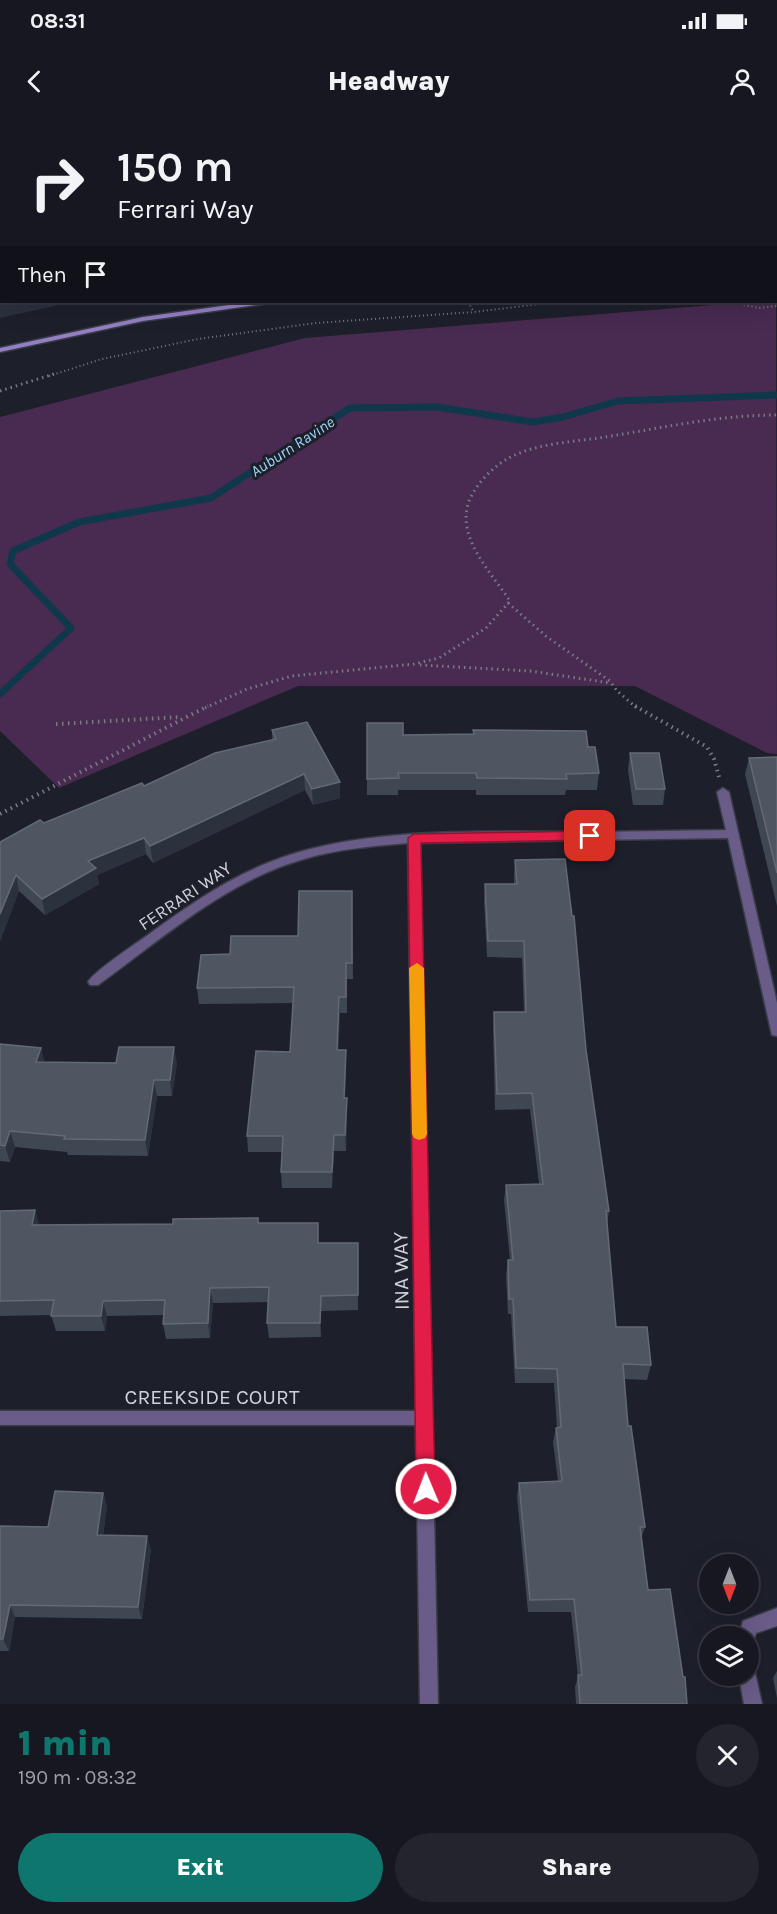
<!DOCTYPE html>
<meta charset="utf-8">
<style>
:root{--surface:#161720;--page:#23242d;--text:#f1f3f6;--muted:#9e9fa5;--line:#35363e;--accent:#0f766e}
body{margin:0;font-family:Karla,sans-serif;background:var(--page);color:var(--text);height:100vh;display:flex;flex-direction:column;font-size:22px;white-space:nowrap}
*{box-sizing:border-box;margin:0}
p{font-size:20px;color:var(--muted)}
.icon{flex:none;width:33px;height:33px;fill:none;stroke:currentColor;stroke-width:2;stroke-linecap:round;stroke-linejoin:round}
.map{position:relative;height:1584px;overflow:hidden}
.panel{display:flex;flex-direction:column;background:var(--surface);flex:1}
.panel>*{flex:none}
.banner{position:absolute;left:0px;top:0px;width:777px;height:183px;box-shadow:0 6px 24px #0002,0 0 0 2px var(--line);background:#161720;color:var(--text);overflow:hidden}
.needle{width:39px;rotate:180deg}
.buttons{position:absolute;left:699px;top:1434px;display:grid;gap:12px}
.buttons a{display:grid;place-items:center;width:60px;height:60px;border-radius:50%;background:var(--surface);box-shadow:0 6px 24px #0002,0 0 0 2px var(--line);font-size:30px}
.pin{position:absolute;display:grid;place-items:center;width:51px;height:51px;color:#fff;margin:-26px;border-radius:12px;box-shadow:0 3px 9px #0006}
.me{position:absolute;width:66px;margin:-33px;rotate:359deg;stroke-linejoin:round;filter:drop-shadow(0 0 4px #0008)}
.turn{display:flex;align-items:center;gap:21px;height:126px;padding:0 18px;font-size:27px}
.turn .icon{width:78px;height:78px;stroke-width:2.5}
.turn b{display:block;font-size:42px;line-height:51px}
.then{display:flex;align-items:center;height:57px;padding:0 18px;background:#0003;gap:12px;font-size:22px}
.round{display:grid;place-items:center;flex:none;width:63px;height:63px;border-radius:32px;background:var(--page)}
.headline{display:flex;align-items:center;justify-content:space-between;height:102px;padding:0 18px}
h1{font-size:36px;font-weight:800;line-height:45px;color:var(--accent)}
.cta{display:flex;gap:12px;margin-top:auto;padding:12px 18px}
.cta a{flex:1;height:69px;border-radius:36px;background:var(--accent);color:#fff;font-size:24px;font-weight:800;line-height:69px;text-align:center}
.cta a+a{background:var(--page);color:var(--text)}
.status{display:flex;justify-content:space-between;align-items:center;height:42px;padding:0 30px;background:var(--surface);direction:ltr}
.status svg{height:16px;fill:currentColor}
header{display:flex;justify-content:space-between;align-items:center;height:78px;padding:0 18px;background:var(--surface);font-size:27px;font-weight:800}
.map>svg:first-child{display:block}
</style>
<div class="status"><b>08:31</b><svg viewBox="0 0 49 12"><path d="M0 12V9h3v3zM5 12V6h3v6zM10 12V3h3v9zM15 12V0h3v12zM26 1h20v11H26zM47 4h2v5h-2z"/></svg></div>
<header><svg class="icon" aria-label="back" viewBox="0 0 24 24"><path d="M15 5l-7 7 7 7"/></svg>Headway<svg class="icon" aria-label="person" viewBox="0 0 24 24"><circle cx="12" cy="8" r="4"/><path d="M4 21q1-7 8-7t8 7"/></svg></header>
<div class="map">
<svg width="777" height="1584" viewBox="0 0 777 1584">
<rect width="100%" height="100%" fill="#1d1f2b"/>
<!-- green -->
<polygon fill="#492a51" points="776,180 777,634 767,633 635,566 298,566 59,668 0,611 0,297 305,218"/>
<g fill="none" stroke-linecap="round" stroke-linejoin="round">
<!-- stream -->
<polyline stroke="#10384b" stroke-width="7" points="0,574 71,508 10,444 13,431 79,402 211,378 350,288 437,287 533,302 563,297 618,281 777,275"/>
<defs>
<g id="service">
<polygon points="723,668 729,672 777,883 777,916 772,915 771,911 728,718 590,720 584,716 590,712 726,710 717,672"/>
<polygon points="777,1488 777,1506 756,1513 753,1522 748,1524 748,1516 739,1516 743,1501"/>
<polygon points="748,1545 754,1548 762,1584 744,1584 739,1556 748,1556"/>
</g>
<g id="minor">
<polygon points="134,0 142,0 132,2"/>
<rect x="271" y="0" width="6" height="2"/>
<path d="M 590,712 L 596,716 L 590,720 L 420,723 L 438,1584 L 420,1584 L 416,1305 L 0,1305 L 0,1291 L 416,1291 L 408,723 C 373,726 338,729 304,739 C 226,761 163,818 98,865 L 90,865 L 88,862 C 95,850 139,822 152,812 C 189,785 227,759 270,742 C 362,705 491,712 590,712 Z"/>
</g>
<rect id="tertiary" x="407" y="0" width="6" height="2"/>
<g id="secondary">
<rect x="776" y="103" width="1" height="4"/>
<polygon points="251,182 267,182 263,184 143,201 0,232 0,228 143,197"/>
</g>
</defs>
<!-- service casing -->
<use href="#service" stroke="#3a3c47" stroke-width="3"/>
<!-- minor casing -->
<use href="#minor" stroke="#3a3c47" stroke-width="3"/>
<!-- tertiary casing -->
<use href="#tertiary" stroke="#3a3c47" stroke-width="3"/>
<!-- secondary casing -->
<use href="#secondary" stroke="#3a3c47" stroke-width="3"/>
<!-- path-far2 -->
<g stroke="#797b85" stroke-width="2" stroke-dasharray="1 3" stroke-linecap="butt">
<polyline points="468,182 474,192"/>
<polyline points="732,182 759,188 777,186"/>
<polyline points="49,256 102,239 198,219 316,203 474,192 556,182"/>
</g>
<!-- path-far1 -->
<g stroke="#797b85" stroke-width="3" stroke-dasharray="1.5 4" stroke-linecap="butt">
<polyline points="0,271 54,254"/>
<polyline points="508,483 547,517 610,561 617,571 637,588"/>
<polyline points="420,545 530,551 611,563"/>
<path d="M 205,588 L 247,569 L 292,556 L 414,544 L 439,538 L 486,508 L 510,481 C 493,455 460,422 467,388 C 471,369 491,348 507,339 C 535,323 573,322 605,317 C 662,308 718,295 777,295"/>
</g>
<!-- path -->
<g stroke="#797b85" stroke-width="4" stroke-dasharray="1.5 4.5" stroke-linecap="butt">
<polyline points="635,586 707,627 714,639 719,657"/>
<polyline points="56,604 180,597"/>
<polyline points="0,694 208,586"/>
</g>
<!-- service -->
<use href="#service" fill="#695c88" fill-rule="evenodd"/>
<!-- minor -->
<use href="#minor" fill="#695c88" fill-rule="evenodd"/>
<!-- tertiary -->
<use href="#tertiary" fill="#695c88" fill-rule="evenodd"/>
<!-- secondary -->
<use href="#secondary" fill="#947ec4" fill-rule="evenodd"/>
</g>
<!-- wall -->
<g fill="#3f4753">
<polygon points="367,603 403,615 473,614 473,610 588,627 599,653 597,670 566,670 565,675 476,675 476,670 398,670 398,675 367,675"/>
<polygon points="272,610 340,678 313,685 305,670 153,743 146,734 97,755 99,764 45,795 19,771 0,821 0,722 44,703 272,620"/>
<polygon points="630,633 665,669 663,685 633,685 628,650"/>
<polygon points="777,637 777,786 745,654 749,638"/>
<polygon points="515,740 586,930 609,1091 607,1105 616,1207 651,1245 647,1260 624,1259 628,1306 645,1407 641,1419 648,1470 683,1557 687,1584 576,1584 575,1567 578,1557 571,1492 528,1492 517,1376 519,1363 558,1361 553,1322 556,1308 557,1308 554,1263 515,1263 511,1194 508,1194 506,1155 508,1140 510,1140 504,1080 506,1065 539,1064 530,989 495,990 493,908 494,892 524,892 522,838 487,837 484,781 485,764 514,764 514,756"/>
<polygon points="352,771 353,859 347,859 347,893 340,893 338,930 346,946 345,978 347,978 347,994 346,1031 334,1031 332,1068 282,1068 281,1052 282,1032 248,1032 247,1016 290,932 293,883 199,884 197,868 230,834 298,816"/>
<polygon points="0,924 41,928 44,942 177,943 172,976 157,976 148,1036 68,1035 67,1032 15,1027 10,1042 0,1041"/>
<polygon points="35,1090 39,1105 173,1104 258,1098 259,1103 319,1123 358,1123 358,1190 321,1191 321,1217 269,1218 267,1203 268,1182 213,1183 210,1218 166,1219 163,1204 164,1195 107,1196 105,1211 56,1211 51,1195 0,1196 0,1091"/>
<polygon points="103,1373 107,1386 103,1415 151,1429 142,1499 15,1497 9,1531 0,1531 0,1406 48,1407"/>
<polygon points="777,1551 777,1578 773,1558"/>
</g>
<!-- shaded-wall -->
<g fill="#2b313d">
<polygon points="777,55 777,68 776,68 776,56"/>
<polygon points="7,182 73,182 55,184 55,186 0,198 0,183"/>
<polygon points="304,654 305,670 153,743 150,726"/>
<polygon points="340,662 340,678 313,685 312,669"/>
<polygon points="144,718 146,734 97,755 99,764 45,795 42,779 88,741"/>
<polygon points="16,755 19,771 0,821 0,794"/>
<polygon points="339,877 340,893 338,946 337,930"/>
<polygon points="174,927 177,943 172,976 170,960"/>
<polygon points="41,928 45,944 36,942"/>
<polygon points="346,930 346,946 344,993 344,978"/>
<polygon points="154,960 157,976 148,1036 145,1020"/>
<polygon points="347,978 347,994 346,1031 345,1015"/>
<polygon points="10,1011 15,1027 10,1042 5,1026"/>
<polygon points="334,1015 334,1031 332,1068 332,1052"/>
<polygon points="35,1090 39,1106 32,1105"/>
<polygon points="210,1168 213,1183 210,1218 208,1203"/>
<polygon points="321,1176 321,1217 320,1203"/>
<polygon points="103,1181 107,1196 105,1211 101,1196"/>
<polygon points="103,1373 107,1386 101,1428 97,1415"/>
<polygon points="147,1416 151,1429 142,1499 138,1487"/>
<polygon points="10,1485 15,1497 9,1531 3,1519"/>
</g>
<!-- building -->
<g fill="#4f5662" stroke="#636a74" stroke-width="1.5">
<polygon points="0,0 112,0 116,2 2,2 2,182 7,182 0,183 0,138 1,134 0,134 0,38 1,38 1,31 0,31"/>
<rect x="191" y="0" width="57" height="2"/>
<rect x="302" y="0" width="51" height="2"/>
<polygon points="474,0 777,0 777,55 776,56 776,2 474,2"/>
<polygon points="307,602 340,662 312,669 304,654 150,726 144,718 88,741 96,748 42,779 16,755 0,794 0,722 40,700 44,703 142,663 144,666 215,633 276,619 272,610"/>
<polygon points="367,603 403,603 403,615 474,614 473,610 586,611 588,627 595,627 599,653 566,654 567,659 477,658 476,653 398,653 399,658 367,659"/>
<polygon points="630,633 659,633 665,669 636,669"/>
<polygon points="777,637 777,753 749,638"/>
<polygon points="565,739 572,796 574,796 586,930 609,1091 606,1091 616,1207 647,1207 651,1245 623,1244 628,1306 631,1306 645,1407 640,1407 648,1470 670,1469 683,1557 685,1557 687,1584 580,1584 578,1555 582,1555 574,1479 530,1480 519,1363 562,1361 556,1308 561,1307 557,1249 516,1248 513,1179 509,1179 508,1140 513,1140 506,1065 543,1064 532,973 497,974 494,892 526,892 524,821 488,821 485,764 517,764 515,740"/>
<polygon points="299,771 352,771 352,843 346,843 346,877 339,877 337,930 346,930 344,978 347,978 345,1015 334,1015 332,1052 281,1052 283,1016 247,1016 256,931 290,932 294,867 197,868 201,835 230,834 231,816 298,816"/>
<polygon points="0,924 41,928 36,942 116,943 119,927 174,927 170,960 154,960 145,1020 64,1019 65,1016 10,1011 5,1026 0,1025"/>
<polygon points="35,1090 32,1105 173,1104 173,1099 258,1098 258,1103 318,1103 318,1123 358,1123 358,1175 321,1176 320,1203 267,1203 269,1167 210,1168 208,1203 163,1204 165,1180 103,1181 101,1196 51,1196 54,1180 0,1181 0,1091"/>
<polygon points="55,1371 103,1373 97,1415 147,1416 138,1487 10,1485 3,1519 0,1519 0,1406 48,1407"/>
</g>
<!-- route -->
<polygon fill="#e11d48" stroke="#92132f" stroke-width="1.5" points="590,711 597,716 590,720 421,723 435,1369 432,1376 426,1378 419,1376 416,1369 408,718 414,714"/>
<!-- slow -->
<polygon fill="#f59e0b" points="417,843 424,848 427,1014 425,1018 419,1020 414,1018 412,1014 409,848"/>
<g text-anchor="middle" stroke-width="6" stroke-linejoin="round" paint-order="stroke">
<!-- far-water labels -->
<g font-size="16" font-style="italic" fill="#9ed7f7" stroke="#1d1f2b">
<text transform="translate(292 326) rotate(-33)" y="6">Auburn Ravine</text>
</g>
<!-- street labels -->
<g font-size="18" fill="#d0d2da" stroke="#1d1f2b">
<text transform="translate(185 776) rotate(-34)" y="6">FERRARI WAY</text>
</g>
<!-- near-street labels -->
<g font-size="21" fill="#d0d2da" stroke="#1d1f2b">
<text transform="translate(401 1151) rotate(-91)" y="7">INA WAY</text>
<text x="212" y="1284">CREEKSIDE COURT</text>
</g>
</g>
</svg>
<div class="buttons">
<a><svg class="needle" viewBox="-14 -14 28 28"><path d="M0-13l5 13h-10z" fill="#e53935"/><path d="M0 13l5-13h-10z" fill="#9e9fa5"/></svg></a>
<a><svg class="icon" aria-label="layers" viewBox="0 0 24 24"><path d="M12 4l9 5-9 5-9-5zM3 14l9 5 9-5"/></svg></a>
</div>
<div class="pin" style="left:590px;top:716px;background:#d93025"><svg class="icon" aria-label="arrive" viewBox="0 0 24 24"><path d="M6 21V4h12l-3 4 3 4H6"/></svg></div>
<svg class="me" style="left:426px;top:1369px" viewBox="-20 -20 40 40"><circle r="17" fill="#e11d48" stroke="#fff" stroke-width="3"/><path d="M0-11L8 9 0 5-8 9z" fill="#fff"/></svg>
<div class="banner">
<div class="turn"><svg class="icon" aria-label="right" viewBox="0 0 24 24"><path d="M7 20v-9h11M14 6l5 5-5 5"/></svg><div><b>150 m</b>Ferrari Way</div></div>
<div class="then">Then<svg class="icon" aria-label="arrive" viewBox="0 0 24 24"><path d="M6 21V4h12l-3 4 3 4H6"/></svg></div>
</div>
</div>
<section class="panel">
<div class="headline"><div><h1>1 min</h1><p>190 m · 08:32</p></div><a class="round"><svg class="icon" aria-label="close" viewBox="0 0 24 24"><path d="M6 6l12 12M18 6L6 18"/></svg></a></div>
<div class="cta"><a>Exit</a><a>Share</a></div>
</section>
